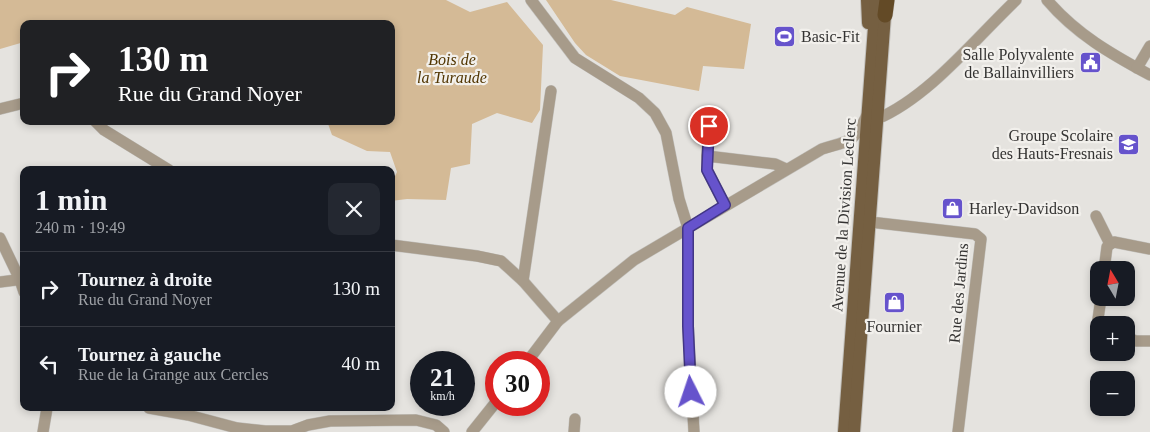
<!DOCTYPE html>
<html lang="fr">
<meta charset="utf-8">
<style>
:root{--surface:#171b24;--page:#242831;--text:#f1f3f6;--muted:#9ea1a6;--line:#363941}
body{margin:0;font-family:"Times New Roman",serif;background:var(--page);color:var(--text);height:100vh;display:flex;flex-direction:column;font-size:19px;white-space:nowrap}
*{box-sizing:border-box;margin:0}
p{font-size:16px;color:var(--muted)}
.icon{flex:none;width:28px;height:28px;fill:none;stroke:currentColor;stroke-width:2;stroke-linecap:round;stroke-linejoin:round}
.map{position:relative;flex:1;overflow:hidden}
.sheet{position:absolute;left:20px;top:166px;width:375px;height:245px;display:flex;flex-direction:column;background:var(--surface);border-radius:10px;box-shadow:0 2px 8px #0003}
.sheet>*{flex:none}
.guide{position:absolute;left:20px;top:20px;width:375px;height:105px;border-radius:10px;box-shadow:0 2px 8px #0003;background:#202124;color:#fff;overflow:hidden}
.needle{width:32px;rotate:350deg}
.fabs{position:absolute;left:1090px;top:261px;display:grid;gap:10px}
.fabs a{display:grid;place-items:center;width:45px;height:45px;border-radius:10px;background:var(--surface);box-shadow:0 2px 8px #0003;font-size:25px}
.speed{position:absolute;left:410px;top:351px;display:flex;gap:10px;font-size:25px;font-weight:700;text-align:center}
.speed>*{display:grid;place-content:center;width:65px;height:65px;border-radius:50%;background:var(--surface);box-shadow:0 2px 8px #0003;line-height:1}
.speed small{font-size:12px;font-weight:400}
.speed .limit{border:8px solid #d22;background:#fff;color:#111}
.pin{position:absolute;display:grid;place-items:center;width:42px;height:42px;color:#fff;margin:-21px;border:2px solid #fff;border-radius:50%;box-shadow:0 1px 5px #0007}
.me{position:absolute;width:55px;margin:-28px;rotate:356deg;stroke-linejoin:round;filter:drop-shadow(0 0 4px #0008)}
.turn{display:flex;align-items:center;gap:18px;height:105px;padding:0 15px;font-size:22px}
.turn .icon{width:65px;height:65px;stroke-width:2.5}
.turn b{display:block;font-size:35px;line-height:42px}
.round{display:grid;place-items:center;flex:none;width:52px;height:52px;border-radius:10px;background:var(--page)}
.overview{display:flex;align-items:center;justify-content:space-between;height:85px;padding:0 15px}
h1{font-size:30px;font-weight:800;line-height:38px}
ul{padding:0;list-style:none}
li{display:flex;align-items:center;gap:15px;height:75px;padding:0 15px;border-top:1px solid var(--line)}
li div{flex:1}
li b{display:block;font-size:19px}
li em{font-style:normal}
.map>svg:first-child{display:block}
</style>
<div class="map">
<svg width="1150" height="432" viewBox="0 0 1150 432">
<rect width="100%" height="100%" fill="#e5e3df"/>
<!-- green -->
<g fill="#d4ba96">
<polygon points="0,0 446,0 470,12 507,2 543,45 540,110 532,123 497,113 472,124 470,164 451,168 446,200 407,199 391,201 391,185 397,172 390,152 367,151 332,135 327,121 391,121 391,24 24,24 24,42 0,49"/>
<polygon points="546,0 611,0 675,15 687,7 751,24 744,69 703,66 699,91 620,76 586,55 575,43"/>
</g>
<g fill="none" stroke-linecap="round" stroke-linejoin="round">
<defs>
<g id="minor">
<polyline points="531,0 575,58 639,98 655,113 666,133 679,199 688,228 688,326 694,432"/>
<path d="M 1047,0 C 1076,34 1111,54 1150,75"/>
<polyline points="1137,68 1150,46"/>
<polyline points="0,109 24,103"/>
<path d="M 877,119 C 929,97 975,39 1016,0"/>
<polyline points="95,121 104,130 169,170"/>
<polyline points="707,156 709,126"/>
<polyline points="725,205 707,170 707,156 775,164 786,169"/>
<polyline points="1096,216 1110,244"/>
<polyline points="870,222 975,234 981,239 958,432"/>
<polyline points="0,238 20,280 24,292"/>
<polyline points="1110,244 1114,242 1150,249"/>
<polyline points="391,245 477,256 501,261 523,281 558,321"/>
<polyline points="1104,270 1107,247 1110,244"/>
<polyline points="523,281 551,91"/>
<polyline points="0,282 24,279"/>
<polyline points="1101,298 1098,319 1101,325"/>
<polyline points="1126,337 1136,341 1150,341"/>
<path d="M 527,362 L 558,321 L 634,260 L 822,149 C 851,140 854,143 867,115"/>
<polyline points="149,408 188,415 237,428 265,431 292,431 308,425 330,421 416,420 436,425 444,432"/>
<polyline points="43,432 47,408"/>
<polyline points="472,432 496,402"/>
<polyline points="574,432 575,419"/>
</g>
<g id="major">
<polyline points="867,0 868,23"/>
<polyline points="844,432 876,0"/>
<polyline points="854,432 885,15"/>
</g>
<polyline id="highway" points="885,15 887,0"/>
</defs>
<!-- minor casing -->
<use href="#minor" stroke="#c2c0bc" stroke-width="12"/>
<!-- major casing -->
<use href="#major" stroke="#c2c0bc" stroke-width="14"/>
<!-- highway casing -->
<use href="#highway" stroke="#c2c0bc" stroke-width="16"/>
<!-- minor -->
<use href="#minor" stroke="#a79b8a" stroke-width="11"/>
<!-- major -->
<use href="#major" stroke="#755f41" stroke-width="12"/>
<!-- highway -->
<use href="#highway" stroke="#634a26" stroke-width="15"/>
</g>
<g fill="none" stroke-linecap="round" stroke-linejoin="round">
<defs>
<polyline id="route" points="691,392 688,326 688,228 725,205 707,170 709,126"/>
</defs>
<!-- route casing -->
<use href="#route" stroke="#423685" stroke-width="12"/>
<!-- route -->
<use href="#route" stroke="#6653cc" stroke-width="9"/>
</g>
<!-- icons -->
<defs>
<symbol id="stadium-square" viewBox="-11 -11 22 22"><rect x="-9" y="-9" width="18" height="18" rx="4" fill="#6653cc" stroke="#f2f0ec"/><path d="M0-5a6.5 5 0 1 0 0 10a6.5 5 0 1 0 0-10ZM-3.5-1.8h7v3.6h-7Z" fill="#fff"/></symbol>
<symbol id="civic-square" viewBox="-11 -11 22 22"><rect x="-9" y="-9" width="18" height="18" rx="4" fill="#6653cc" stroke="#f2f0ec"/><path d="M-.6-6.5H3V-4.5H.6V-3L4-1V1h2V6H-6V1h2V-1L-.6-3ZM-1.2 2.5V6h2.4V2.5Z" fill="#fff"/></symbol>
<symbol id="school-square" viewBox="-11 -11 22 22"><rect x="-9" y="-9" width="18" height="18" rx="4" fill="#6653cc" stroke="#f2f0ec"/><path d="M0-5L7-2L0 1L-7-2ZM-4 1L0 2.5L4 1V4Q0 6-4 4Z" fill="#fff"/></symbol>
<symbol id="shop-square" viewBox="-11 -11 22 22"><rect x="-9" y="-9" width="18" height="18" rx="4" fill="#6653cc" stroke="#f2f0ec"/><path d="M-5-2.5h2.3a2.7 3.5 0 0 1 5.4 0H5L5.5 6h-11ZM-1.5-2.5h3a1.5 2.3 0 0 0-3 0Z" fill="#fff"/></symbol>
</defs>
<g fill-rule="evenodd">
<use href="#stadium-square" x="772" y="24" width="25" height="25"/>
<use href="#civic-square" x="1078" y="50" width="25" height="25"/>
<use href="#school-square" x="1116" y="132" width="25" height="25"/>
<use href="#shop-square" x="940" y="196" width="25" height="25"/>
<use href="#shop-square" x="882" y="290" width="25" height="25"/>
</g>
<g text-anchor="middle" stroke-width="4.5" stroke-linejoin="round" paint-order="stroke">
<!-- poi labels -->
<g font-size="16" fill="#343332" stroke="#f2f0ec" text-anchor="start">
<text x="801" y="42">Basic-Fit</text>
<text x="1074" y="60" text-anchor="end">Salle Polyvalente<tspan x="1074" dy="18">de Ballainvilliers</tspan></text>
<text x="1113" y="141" text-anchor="end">Groupe Scolaire<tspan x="1113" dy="18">des Hauts-Fresnais</tspan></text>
<text x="969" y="214">Harley-Davidson</text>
<text x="894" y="332" text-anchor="middle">Fournier</text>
</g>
<!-- park labels -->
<g font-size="16" font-style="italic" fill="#523602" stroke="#f2f0ec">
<text x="452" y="65">Bois de<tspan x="452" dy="18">la Turaude</tspan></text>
</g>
<!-- street labels -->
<g font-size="16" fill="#343332" stroke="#f2f0ec">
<text transform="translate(843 215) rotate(-86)" y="6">Avenue de la Division Leclerc</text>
<text transform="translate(958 293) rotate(-85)" y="6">Rue des Jardins</text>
</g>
</g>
</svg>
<div class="fabs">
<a><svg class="needle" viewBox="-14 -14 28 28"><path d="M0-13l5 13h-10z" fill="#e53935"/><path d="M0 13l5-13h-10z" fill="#9ea1a6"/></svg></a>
<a>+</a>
<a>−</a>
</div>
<div class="speed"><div>21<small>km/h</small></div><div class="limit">30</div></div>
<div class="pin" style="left:709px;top:126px;background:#d93025"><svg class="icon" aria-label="arrive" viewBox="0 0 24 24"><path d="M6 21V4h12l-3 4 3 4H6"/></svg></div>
<svg class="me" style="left:691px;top:392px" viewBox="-20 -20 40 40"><circle r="19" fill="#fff"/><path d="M0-13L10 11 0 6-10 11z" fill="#6653cc"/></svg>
<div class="guide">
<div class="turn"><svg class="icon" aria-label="right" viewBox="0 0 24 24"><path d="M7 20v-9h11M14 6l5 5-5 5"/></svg><div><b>130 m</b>Rue du Grand Noyer</div></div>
</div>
<section class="sheet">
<div class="overview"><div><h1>1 min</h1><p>240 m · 19:49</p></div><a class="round"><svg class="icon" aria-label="close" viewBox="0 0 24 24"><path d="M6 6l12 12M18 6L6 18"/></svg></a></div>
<ul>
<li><svg class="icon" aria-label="right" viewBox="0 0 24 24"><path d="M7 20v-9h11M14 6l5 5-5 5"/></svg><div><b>Tournez à droite</b><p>Rue du Grand Noyer</p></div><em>130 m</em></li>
<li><svg class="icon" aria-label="left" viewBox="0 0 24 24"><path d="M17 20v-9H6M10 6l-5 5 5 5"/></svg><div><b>Tournez à gauche</b><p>Rue de la Grange aux Cercles</p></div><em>40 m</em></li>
</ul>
</section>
</div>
